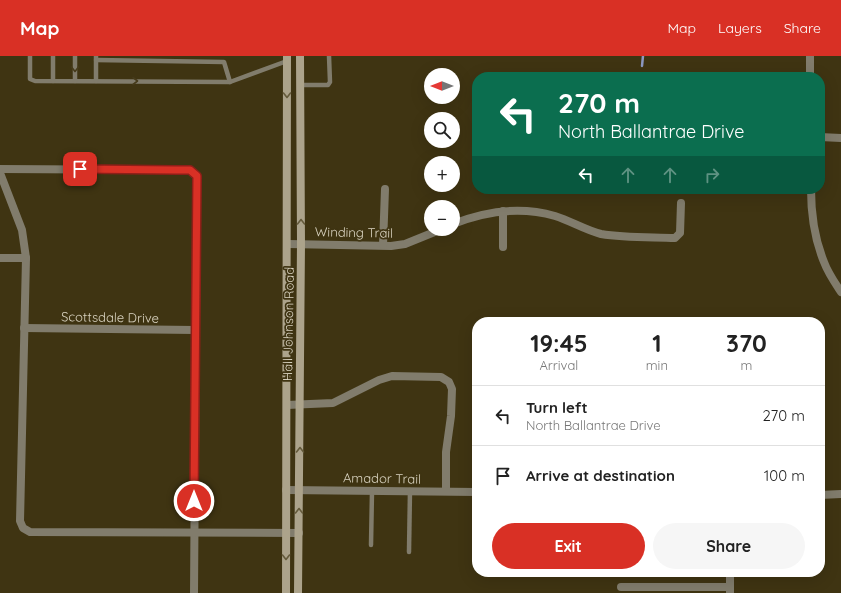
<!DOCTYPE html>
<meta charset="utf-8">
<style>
:root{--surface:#fff;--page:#f6f6f6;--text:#222;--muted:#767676;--line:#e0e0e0;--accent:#d93025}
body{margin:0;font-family:Quicksand,sans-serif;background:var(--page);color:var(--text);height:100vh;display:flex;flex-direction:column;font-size:15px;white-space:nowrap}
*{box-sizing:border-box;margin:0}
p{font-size:13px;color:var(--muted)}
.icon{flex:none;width:22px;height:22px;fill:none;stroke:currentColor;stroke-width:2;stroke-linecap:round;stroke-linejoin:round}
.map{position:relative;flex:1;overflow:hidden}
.sheet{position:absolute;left:472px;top:261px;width:353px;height:260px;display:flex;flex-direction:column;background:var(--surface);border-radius:16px;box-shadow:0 4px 16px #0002}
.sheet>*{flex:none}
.banner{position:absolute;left:472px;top:16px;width:353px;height:122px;border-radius:16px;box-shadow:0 4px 16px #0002;background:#0b6e4f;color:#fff;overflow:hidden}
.needle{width:26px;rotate:270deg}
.controls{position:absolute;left:424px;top:12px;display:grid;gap:8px}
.controls a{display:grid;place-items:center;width:36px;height:36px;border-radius:50%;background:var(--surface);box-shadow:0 4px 16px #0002;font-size:20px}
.pin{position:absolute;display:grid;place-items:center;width:34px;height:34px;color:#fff;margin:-17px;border-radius:8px;box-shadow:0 2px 6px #0006}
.me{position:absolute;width:44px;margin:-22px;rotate:0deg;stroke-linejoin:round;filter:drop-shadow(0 0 3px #0008)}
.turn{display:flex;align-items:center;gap:14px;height:84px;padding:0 20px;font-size:18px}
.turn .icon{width:52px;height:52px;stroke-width:2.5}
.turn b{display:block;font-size:28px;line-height:34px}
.lanes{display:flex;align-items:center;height:38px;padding:0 20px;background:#0003;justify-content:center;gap:20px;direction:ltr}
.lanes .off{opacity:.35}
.eta{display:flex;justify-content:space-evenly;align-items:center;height:68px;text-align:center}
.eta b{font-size:24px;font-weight:700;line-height:28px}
.primary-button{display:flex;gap:8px;margin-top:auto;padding:8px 20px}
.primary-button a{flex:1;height:46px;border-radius:24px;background:var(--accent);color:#fff;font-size:16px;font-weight:700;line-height:46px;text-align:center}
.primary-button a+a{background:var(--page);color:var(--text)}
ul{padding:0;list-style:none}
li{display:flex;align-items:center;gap:12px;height:60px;padding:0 20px;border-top:1px solid var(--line)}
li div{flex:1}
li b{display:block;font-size:15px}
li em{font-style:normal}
header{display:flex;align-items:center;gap:24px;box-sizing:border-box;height:56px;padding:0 20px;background:var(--accent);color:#fff}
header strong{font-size:19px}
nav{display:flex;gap:22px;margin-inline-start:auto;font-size:14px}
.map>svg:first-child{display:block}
</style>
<header>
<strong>Map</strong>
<nav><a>Map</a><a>Layers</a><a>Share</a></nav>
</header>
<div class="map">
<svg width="841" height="537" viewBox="0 0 841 537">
<rect width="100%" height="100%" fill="#3f3412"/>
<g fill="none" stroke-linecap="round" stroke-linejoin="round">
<!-- stream -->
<polyline stroke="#8c98c1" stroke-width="2.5" points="642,10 643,0"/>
<!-- service -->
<g stroke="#817c6c" stroke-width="4.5">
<polyline points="30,0 30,23 35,25 230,26 287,5"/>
<polyline points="53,0 53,25"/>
<polyline points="96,0 96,25"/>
<polyline points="96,4 224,6 230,26"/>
<polyline points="75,25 75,0"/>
<polyline points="301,29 328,29 330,26 329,0"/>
<polyline points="371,489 372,435"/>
<polyline points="409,496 410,434"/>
</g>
<!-- minor -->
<g stroke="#817c6c" stroke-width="8">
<polyline points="810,0 810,21"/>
<polyline points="820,81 841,82"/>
<polyline points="0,113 175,114 190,115 197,120 194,537"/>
<polyline points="0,117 22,174 26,202 20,465 23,472 30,476 299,477"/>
<path d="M 811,133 C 811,157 815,184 824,206 C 828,217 835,227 841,236"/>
<polyline points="503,155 503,191"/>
<path d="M 453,168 C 486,155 520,150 555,160 C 571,165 585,174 601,178 C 625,182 651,181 675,182 L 680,177 L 681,147"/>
<polyline points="288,188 391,190 405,188 442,173"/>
<polyline points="383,189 385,133"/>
<polyline points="0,202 26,202"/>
<polyline points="24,272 195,274"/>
<polyline points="287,349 333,347 379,324 392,320 441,321 449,326 452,333 451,360 446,396 446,435"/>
<polyline points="286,434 477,436"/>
<polyline points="820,439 841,438"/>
<polyline points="621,531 730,531"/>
<polyline points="730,537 730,516"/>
</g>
<!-- secondary -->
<g stroke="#aca38b" stroke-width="8">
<polyline points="286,537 287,0"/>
<polyline points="298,537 301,187 300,0"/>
</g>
</g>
<!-- one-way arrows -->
<defs><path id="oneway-chevron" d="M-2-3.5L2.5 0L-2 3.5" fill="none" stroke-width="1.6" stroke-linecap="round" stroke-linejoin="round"/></defs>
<g stroke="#463b1b">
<use href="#oneway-chevron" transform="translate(75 13) rotate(90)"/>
<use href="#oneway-chevron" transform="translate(135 25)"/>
</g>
<g stroke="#655b3c">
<use href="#oneway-chevron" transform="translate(287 39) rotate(90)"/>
<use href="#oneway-chevron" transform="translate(301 166) rotate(-90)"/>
<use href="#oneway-chevron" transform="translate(300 394) rotate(-90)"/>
<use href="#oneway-chevron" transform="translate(299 455) rotate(-90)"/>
<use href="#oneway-chevron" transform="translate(286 501) rotate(90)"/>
</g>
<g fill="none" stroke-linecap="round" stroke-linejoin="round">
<defs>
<polyline id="route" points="80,113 175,114 190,114 197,120 194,445"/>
</defs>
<!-- route casing -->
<use href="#route" stroke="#8d1f18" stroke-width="10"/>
<!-- route -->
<use href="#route" stroke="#d93025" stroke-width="7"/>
</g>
<g text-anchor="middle" stroke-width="3.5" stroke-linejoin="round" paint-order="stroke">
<!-- street labels -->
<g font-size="13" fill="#d9d3c0" stroke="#3f3412">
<text transform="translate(354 176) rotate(1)" y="5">Winding Trail</text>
<text transform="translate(110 261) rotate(1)" y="5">Scottsdale Drive</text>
<text transform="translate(288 268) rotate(-89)" y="5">Hall Johnson Road</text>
<text transform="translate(382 422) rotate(1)" y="5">Amador Trail</text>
</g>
</g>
</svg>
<div class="controls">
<a><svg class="needle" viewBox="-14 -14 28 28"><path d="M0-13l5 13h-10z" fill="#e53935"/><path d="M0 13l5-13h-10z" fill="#767676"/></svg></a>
<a><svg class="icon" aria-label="search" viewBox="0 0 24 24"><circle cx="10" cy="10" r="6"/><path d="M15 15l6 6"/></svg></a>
<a>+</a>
<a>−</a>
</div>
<div class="pin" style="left:80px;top:113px;background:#d93025"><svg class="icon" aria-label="arrive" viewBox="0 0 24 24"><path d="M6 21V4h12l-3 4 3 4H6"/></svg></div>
<svg class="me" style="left:194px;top:445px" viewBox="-20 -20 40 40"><circle r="17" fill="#d93025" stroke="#fff" stroke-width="3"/><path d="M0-11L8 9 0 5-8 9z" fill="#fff"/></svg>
<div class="banner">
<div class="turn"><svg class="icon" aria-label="left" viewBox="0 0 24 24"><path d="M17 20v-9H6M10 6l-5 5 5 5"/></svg><div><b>270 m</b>North Ballantrae Drive</div></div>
<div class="lanes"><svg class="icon" aria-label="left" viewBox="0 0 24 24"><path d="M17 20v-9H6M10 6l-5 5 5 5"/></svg><svg class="icon off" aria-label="ahead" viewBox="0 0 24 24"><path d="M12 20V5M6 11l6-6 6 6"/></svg><svg class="icon off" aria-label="ahead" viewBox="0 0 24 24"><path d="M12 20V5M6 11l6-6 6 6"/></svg><svg class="icon off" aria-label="right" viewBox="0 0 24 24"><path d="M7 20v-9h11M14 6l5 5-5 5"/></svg></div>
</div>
<section class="sheet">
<div class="eta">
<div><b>19:45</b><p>Arrival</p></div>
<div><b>1</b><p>min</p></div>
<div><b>370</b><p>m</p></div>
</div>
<ul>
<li><svg class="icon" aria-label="left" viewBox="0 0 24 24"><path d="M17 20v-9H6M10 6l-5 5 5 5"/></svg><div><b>Turn left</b><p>North Ballantrae Drive</p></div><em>270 m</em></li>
<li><svg class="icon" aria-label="arrive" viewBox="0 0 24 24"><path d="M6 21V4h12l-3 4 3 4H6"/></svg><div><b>Arrive at destination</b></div><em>100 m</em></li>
</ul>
<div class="primary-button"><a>Exit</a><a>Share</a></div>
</section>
</div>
